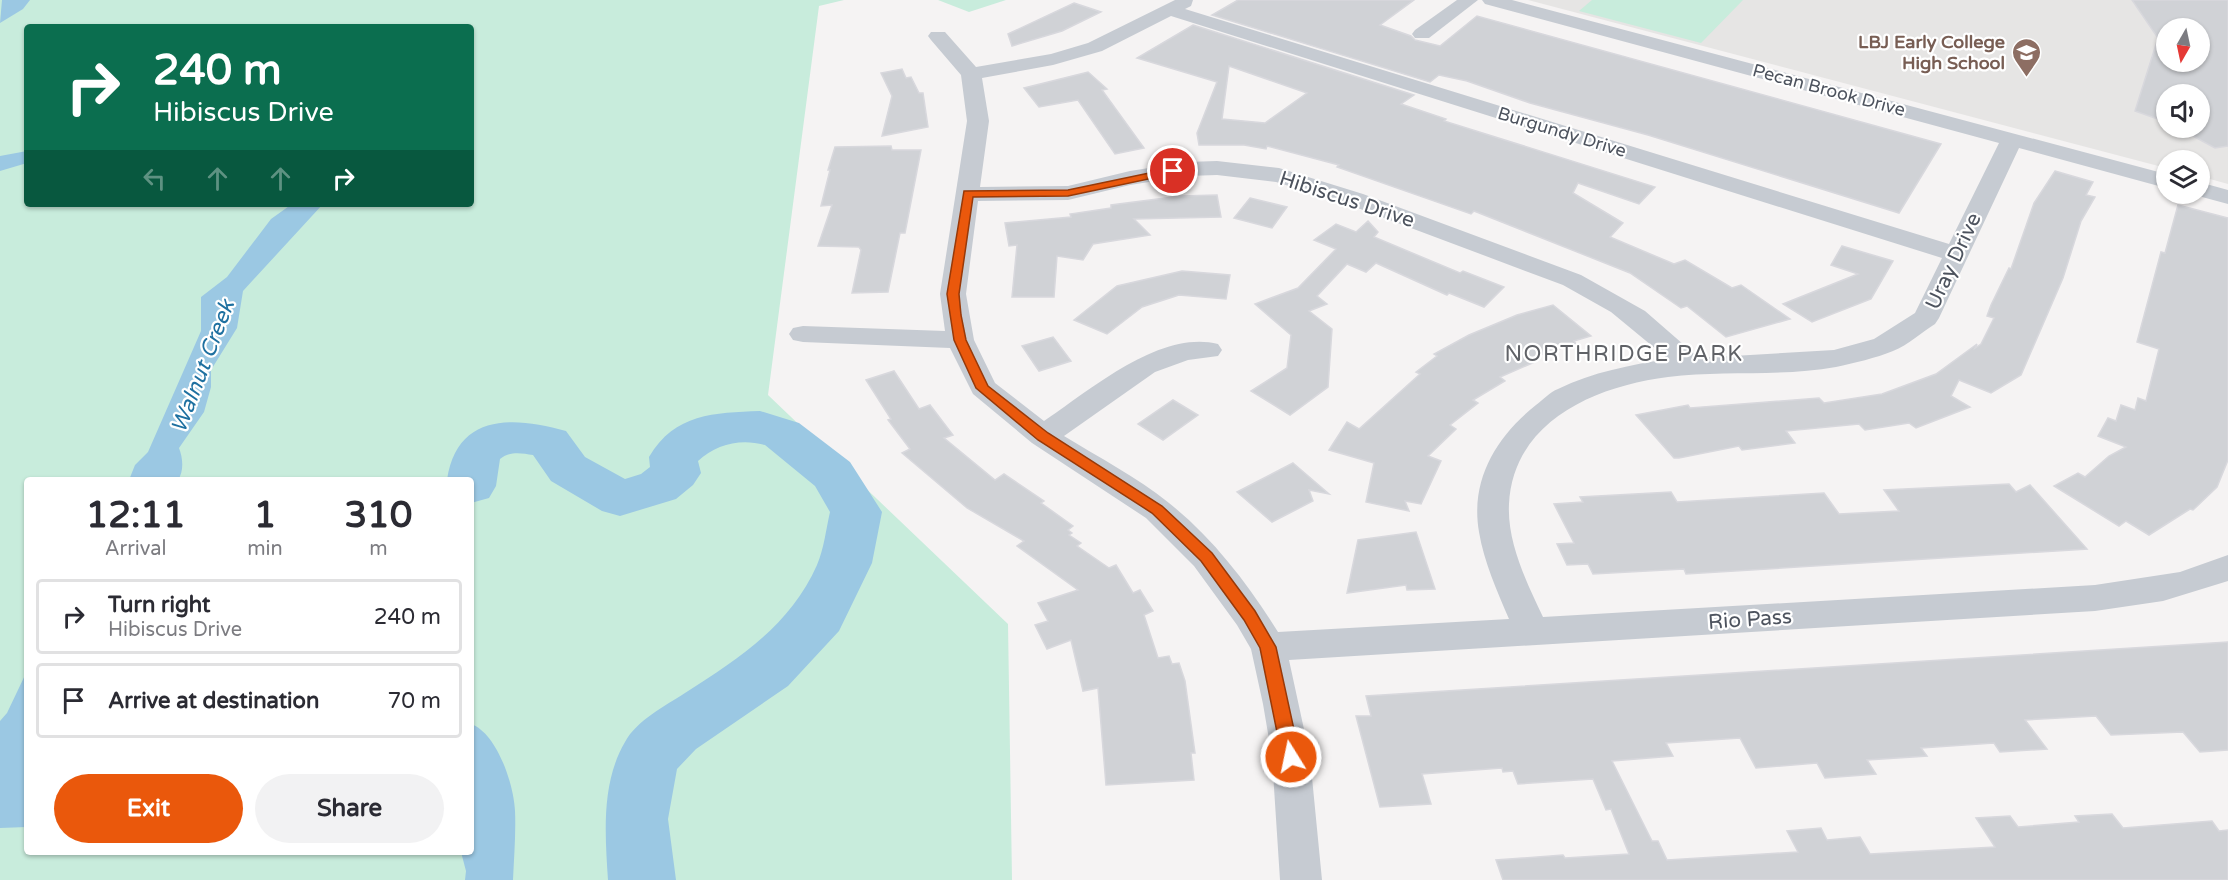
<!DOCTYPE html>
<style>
:root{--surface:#fff;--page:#f2f2f3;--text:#2b2b33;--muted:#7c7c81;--line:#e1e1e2;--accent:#ea580c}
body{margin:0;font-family:"Varela Round",sans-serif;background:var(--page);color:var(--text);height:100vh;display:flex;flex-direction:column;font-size:22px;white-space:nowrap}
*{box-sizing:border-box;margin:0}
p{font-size:20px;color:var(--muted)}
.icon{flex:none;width:33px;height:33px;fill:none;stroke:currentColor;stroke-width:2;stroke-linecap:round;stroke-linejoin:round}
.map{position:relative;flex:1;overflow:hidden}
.panel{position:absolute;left:24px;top:477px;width:450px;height:378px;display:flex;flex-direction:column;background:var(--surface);border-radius:6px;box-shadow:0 2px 4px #0004}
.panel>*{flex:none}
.guide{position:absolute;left:24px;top:24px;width:450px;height:183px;border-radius:6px;box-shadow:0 2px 4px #0004;background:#0b6e4f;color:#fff;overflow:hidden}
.needle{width:39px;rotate:189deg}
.tools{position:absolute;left:2156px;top:18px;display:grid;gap:12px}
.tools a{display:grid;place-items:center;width:54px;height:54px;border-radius:50%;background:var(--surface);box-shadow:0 2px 4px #0004;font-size:30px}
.pin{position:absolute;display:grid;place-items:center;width:51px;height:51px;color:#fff;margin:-26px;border:3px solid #fff;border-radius:50%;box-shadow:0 2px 6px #0007}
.me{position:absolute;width:66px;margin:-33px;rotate:350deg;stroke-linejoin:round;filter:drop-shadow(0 0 4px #0008)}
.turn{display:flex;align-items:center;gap:21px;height:126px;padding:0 30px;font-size:27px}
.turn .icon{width:78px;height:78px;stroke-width:2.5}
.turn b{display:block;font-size:42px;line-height:51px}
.lanes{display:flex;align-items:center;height:57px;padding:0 30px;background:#0003;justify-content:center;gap:30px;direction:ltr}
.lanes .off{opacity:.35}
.eta{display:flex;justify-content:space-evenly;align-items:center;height:102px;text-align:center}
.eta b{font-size:36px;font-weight:700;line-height:42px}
.action{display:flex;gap:12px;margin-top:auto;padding:12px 30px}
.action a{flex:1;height:69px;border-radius:36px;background:var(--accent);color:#fff;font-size:24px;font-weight:700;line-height:69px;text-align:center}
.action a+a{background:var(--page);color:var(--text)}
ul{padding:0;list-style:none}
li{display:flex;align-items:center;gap:18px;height:75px;margin:0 12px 9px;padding:0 18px;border:3px solid var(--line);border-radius:6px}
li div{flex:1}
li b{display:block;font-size:22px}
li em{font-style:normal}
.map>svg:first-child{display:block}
</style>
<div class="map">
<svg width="2228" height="880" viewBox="0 0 2228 880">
<rect width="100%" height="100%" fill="#f5f3f3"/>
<!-- education -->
<path fill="#e6e5e4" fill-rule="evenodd" d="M 1528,0 L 2228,0 L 2228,184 L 2199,176 L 2199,160 L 2166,160 L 2166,168 ZM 2166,28 L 2199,28 L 2199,62 L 2166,62 ZM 2166,94 L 2199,94 L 2199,128 L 2166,128 Z"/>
<!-- green -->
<g fill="#c8ecdc" fill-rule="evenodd">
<path d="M 0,0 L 844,0 L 819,6 L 768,395 L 1008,624 L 1012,880 L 0,880 ZM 27,27 L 471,27 L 471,204 L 27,204 ZM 27,480 L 471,480 L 471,852 L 27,852 Z"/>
<polygon points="938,0 1006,0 969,12"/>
<polygon points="1592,0 1743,0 1701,43 1579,11"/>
</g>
<!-- water -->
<g fill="#9bc8e3">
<polygon points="2,0 30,0 23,9 0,23"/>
<polygon points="27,151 27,163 0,171 0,156"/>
<path d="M 292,204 L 323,204 L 243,291 L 237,328 L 211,370 L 211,387 L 204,412 L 179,448 C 183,458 184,471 178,480 L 129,480 L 135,465 L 148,452 L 201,331 L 201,297 L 227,277 L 271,219 Z"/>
<polygon points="27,671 27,827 0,828 0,721 7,713"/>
<path d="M 471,724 C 497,733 514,785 515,811 C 516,833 514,857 513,880 L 465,880 L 466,871 L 461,852 L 471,852 Z"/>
</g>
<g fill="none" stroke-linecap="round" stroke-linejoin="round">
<!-- river -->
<path fill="#9bc8e3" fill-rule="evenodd" d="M 760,411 L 799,423 L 850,462 L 882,512 L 872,563 L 839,631 L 788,686 L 696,749 L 677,769 L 668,819 L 676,880 L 608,880 C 605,834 601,783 625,742 C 637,720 665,706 685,693 C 739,658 790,626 817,565 C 824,549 826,529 830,512 L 815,486 L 765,445 C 741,438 716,444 698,461 L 701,473 L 693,485 L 676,499 L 620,516 L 602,511 L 551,481 L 533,455 C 521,453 510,451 500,459 L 496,486 L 489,498 L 471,503 L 471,480 L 447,480 C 457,413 513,416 566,431 L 585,457 L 625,479 L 641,474 L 650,467 L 649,457 C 675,413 714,413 760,411 Z"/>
</g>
<!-- building -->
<g fill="#d0d2d6" stroke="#d8d8dd" stroke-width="1.5" fill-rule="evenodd">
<polygon points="1238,0 1414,0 1380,25 1411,36 1415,40 1440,46 1477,16 1941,144 1899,213 1648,135 1530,103 1467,81 1439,75 1430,82 1212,15"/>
<path d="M 2132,0 L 2228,0 L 2228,146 L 2215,148 L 2178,128 L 2199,128 L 2199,94 L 2166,94 L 2166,122 L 2135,111 L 2158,38 ZM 2166,28 L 2199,28 L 2199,62 L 2166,62 Z"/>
<polygon points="1074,3 1101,12 1062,31 1012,46 1008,34"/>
<path d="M 1193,25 L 1414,95 L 1401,104 L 1446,119 L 1444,121 L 1655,187 L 1639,204 L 1578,183 L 1573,193 L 1623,223 L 1610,237 L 1674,264 L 1685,260 L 1732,288 L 1741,285 L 1790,319 L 1726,337 L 1687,306 L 1681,308 L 1630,273 L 1474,211 L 1471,214 L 1337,167 L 1339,165 L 1267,146 L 1266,149 L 1244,145 L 1199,145 L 1197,133 L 1217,82 L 1137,58 ZM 1229,66 L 1307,93 L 1265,123 L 1222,119 Z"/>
<polygon points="902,69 906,78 911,77 919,93 923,93 928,127 882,136 892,96 881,73"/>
<polygon points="1088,72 1107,89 1102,90 1144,148 1115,154 1078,100 1039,107 1024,88"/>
<polygon points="891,146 892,150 921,150 905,233 900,233 888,292 852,293 861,250 859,247 818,246 832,205 821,206 830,170 828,170 835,147"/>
<polygon points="2055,171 2093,182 2086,195 2095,197 2081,221 2063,278 2021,375 1991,393 1959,380 1951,396 1970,407 1916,428 1909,423 1865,430 1859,424 1786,431 1795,443 1742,450 1739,446 1679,458 1674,458 1636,415 1688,405 1690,408 1819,398 1824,403 1882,394 1936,374 1977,344 1975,348 1981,344 1994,318 1987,316 1991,305 2009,268 2011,269 2034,203"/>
<polygon points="1217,195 1221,217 1134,219 1150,235 1093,244 1083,260 1057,256 1054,297 1012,297 1017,245 1009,246 1005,223 1071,217 1070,214 1111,208 1111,205 1181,196"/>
<polygon points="1250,198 1287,207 1272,228 1234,218"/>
<polygon points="2178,205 2228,218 2228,460 2217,487 2193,510 2190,509 2149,535 2126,521 2119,526 2054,486 2078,473 2085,477 2109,456 2126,447 2098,436 2108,418 2116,421 2121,405 2135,410 2138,398 2146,401 2159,349 2137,342 2161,252 2165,253"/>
<polygon points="1368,221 1378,232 1374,237 1460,273 1463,271 1504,287 1484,307 1449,293 1447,295 1376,263 1366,272 1347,264 1317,296 1327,304 1309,311 1332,329 1328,387 1290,415 1251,391 1287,368 1291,335 1255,304 1298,288 1336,249 1314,240 1336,224 1356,232"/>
<polygon points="1842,246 1893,261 1871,299 1812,322 1783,304 1858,274 1831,265"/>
<polygon points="1182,271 1230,275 1226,299 1179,295 1142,307 1107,334 1074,320 1117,286"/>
<polygon points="1553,305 1591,336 1574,341 1576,344 1532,357 1537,361 1500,377 1505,381 1473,400 1478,403 1450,425 1456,429 1428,456 1441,461 1421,504 1405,501 1409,511 1366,502 1374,463 1329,450 1347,422 1359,429 1420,374 1416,372 1437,356 1434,354 1469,335 1517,315"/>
<polygon points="1053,337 1071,361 1039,371 1022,346"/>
<polygon points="894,371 919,409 930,405 953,435 944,438 995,480 1004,474 1044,501 1041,503 1073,526 1068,530 1072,533 1069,535 1081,543 1077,546 1109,568 1116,565 1133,593 1140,590 1153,611 1144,615 1158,658 1169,656 1172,664 1179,663 1185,681 1195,753 1191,753 1194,780 1106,785 1098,688 1083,691 1071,640 1047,649 1035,625 1048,621 1038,603 1078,590 1017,546 1024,541 967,508 902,453 910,449 888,420 891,419 866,380"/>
<polygon points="1173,400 1198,415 1163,440 1138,424"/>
<polygon points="1293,463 1329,494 1309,490 1313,501 1272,522 1237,492"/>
<polygon points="2009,484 2016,492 2030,485 2087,549 1686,574 1684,569 1593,574 1588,564 1567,565 1557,544 1574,543 1554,504 1583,502 1580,497 1671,492 1677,502 1824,493 1839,514 1899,511 1884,490"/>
<polygon points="1416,532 1435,589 1407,590 1406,585 1347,593 1358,540"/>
<polygon points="2228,642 2228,750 2200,752 2183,732 2111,735 2096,716 2025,720 2047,749 2000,752 1994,743 1921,748 1927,756 1867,760 1876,774 1825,778 1817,763 1756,768 1740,738 1666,743 1673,756 1612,761 1652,841 1658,841 1667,860 1798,852 1787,831 1821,828 1827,840 1860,837 1870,854 1995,847 1976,818 2010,816 2018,827 2079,822 2075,816 2112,814 2123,828 2212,821 2219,831 2228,830 2228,880 1503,880 1496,860 1563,855 1565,858 1629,854 1611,809 1606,810 1593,779 1518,784 1513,771 1503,772 1502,768 1422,774 1431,804 1380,807 1356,716 1371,716 1366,696"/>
</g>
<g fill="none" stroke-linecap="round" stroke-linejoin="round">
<!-- street -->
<g fill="#c6cbd2" fill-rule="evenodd">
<path d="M 1175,0 L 1193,0 L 1191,6 L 1185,9 L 1949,244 L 1999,143 L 1485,4 L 1482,0 L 1512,0 L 2166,174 L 2166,188 L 2019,148 L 1939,318 L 1935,324 C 1922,332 1908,345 1893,351 C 1876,358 1854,363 1836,367 C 1781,377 1723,370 1668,377 C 1596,386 1513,421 1509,504 C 1507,543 1527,583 1543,617 L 2095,585 L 2180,572 L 2228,555 L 2228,581 L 2163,601 L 2095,611 L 1289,660 L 1310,757 L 1322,880 L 1280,880 L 1272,757 L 1263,704 L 1251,649 L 1237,625 L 1194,566 L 1146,518 L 1032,443 L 973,394 L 950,348 L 803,342 L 793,340 L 789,334 L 793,328 L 803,326 L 945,331 L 940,294 L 967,121 L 961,75 L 931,40 L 928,36 L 931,32 L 945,32 L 976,67 L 1051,54 L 1088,43 ZM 1171,16 L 1942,258 L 1915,313 L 1874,339 L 1834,350 L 1699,358 L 1645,311 L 1581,275 L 1363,194 L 1279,168 L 1217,161 L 1187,162 L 1130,171 L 1068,186 L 980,187 L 989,121 L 982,78 L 1053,65 L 1102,51 ZM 1217,175 L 1276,182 L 1347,204 L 1563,285 L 1611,312 L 1668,359 C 1630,365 1593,372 1558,389 C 1550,392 1543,400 1536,405 C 1496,437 1470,480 1479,532 C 1484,562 1497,591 1509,619 L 1278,632 C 1248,584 1213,538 1169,503 C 1137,477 1098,457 1064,436 L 1155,372 L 1188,360 L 1218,356 L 1222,350 L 1218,344 C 1160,329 1089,391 1044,421 L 995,383 L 974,340 L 966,294 L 978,201 L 1068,200 L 1130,185 L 1187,176 Z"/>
<polygon points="1457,0 1478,0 1429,38 1415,38 1412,34 1415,30"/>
<polygon points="2199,182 2228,190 2228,204 2191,194 2199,194"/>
</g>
</g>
<!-- route -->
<polygon fill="#ea580c" stroke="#983908" stroke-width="1.5" points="1173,168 1177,169 1177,173 1068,196 973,197 959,294 961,315 966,340 988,386 1048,433 1162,506 1212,553 1255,611 1276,647 1300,757 1297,762 1291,764 1285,762 1282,757 1260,648 1244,620 1201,561 1152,513 1038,440 976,388 954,340 947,294 964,191 1068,190"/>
<!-- icons -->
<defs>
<symbol id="school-pin" viewBox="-11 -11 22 30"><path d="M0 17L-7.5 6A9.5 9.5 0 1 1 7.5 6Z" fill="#8d6e63" stroke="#fff"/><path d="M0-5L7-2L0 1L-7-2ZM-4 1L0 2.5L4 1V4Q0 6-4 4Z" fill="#fff"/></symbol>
</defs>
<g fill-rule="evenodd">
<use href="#school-pin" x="2010" y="36" width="33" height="45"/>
</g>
<g text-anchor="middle" stroke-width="4.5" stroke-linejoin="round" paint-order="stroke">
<!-- far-education labels -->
<g font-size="18" font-weight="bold" fill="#785e54" stroke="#fff" text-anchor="end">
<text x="2005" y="48">LBJ Early College<tspan x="2005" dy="21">High School</tspan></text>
</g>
<!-- far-street labels -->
<g font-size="18" fill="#4d535e" stroke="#fff">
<text transform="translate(1829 90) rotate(15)" y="6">Pecan Brook Drive</text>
<text transform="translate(1562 132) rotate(17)" y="6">Burgundy Drive</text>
</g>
<!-- street labels -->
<g font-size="21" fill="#4d535e" stroke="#fff">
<text transform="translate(1347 199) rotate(18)" y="7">Hibiscus Drive</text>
<text transform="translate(1953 261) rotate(-65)" y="7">Uray Drive</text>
<text transform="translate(1750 619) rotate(-4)" y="7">Rio Pass</text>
</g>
<!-- neighbourhood labels -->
<g font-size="22" letter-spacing="1.5" fill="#606267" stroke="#fff">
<text x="1624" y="361">NORTHRIDGE PARK</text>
</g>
<!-- water labels -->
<g font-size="22" font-style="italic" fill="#1e70a0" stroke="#fff">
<text transform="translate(202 366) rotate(-69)" y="8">Walnut Creek</text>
</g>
</g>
</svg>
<div class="tools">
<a><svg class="needle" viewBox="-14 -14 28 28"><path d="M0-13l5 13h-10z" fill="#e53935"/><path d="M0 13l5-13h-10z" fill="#7c7c81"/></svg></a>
<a><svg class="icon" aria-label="sound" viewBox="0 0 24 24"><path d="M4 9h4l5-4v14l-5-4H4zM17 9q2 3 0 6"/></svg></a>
<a><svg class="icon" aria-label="layers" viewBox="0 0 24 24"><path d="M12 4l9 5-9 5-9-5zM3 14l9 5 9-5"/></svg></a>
</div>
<div class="pin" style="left:1173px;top:171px;background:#d93025"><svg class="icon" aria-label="arrive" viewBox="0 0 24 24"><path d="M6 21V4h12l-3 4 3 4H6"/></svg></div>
<svg class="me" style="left:1291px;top:757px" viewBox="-20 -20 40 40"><circle r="17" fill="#ea580c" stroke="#fff" stroke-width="3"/><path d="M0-11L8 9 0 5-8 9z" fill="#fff"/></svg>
<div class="guide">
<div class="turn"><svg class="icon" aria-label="right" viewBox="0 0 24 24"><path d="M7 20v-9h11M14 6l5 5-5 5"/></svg><div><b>240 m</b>Hibiscus Drive</div></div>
<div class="lanes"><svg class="icon off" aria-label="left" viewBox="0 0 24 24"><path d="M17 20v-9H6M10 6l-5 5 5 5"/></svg><svg class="icon off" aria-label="ahead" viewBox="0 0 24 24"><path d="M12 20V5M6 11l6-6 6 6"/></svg><svg class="icon off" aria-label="ahead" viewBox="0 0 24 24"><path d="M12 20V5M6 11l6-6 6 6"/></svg><svg class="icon" aria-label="right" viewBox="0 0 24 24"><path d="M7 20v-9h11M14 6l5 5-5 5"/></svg></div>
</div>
<section class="panel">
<div class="eta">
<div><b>12:11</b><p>Arrival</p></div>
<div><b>1</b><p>min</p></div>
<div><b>310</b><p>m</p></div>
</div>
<ul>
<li><svg class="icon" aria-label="right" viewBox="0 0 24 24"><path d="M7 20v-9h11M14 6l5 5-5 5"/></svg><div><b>Turn right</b><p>Hibiscus Drive</p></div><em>240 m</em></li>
<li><svg class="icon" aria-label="arrive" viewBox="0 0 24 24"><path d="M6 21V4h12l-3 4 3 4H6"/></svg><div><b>Arrive at destination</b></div><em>70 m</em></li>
</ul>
<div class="action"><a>Exit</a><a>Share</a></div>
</section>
</div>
